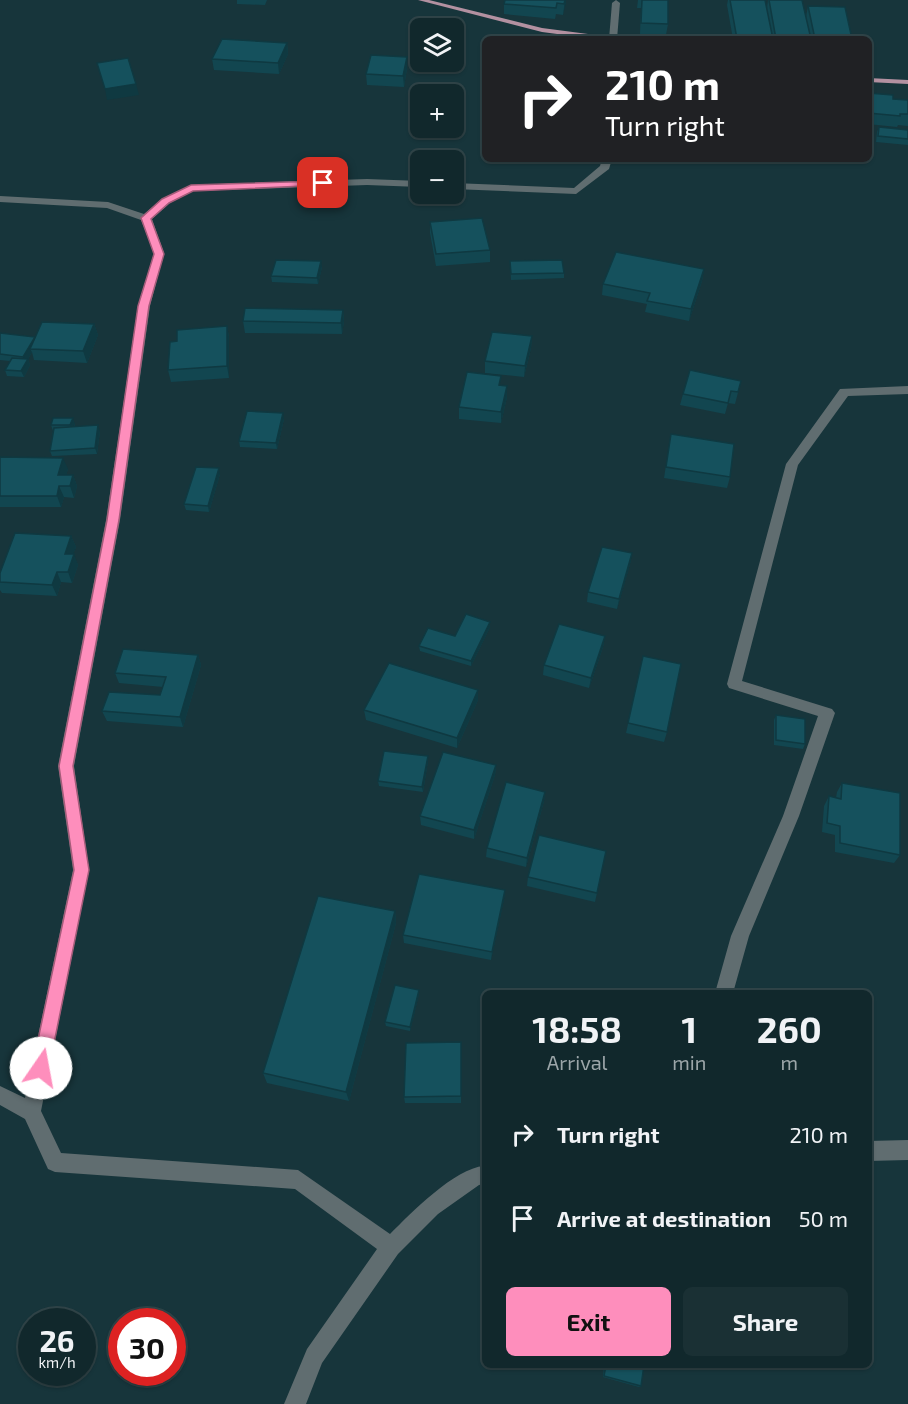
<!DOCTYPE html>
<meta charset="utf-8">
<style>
:root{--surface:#11282c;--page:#1a3034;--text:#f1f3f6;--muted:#9ca6a9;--line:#304448;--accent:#fe8ebc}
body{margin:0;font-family:"Exo 2",sans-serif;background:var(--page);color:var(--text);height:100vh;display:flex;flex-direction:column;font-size:22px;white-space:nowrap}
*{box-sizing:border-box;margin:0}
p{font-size:20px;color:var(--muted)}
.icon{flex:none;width:33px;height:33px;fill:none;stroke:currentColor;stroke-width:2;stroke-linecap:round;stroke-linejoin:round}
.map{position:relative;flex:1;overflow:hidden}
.sheet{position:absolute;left:482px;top:990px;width:390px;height:378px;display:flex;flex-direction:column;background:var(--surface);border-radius:9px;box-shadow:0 2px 4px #0004,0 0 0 2px var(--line)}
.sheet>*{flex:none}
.banner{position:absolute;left:482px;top:36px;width:390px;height:126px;border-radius:9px;box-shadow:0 2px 4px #0004,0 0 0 2px var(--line);background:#202124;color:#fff;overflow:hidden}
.controls{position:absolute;left:410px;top:18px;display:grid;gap:12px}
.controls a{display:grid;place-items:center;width:54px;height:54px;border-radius:9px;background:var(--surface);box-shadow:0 2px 4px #0004,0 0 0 2px var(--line);font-size:30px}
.speed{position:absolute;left:18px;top:1308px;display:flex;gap:12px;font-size:30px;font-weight:700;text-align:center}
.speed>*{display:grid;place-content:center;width:78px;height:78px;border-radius:50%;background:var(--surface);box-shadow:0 2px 4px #0004,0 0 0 2px var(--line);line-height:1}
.speed small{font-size:15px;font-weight:400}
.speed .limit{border:9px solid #d22;background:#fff;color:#111}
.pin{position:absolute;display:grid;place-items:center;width:51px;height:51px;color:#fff;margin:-26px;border-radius:12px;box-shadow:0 3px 9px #0006}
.me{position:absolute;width:66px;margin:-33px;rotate:12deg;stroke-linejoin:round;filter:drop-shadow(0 0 4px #0008)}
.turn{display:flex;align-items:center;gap:21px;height:126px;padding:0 24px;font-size:27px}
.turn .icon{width:78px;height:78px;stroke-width:2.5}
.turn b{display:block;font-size:42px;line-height:51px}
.eta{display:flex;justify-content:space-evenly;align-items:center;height:102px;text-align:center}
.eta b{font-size:36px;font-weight:700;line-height:42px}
.button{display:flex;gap:12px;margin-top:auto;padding:12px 24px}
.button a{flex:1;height:69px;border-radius:9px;background:var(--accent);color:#111;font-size:24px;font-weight:700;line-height:69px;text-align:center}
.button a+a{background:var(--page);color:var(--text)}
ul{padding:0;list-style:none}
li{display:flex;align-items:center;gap:18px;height:84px;padding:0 24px}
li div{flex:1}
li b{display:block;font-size:22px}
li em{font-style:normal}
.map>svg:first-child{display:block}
</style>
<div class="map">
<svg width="908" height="1404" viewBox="0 0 908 1404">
<rect width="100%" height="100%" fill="#17353b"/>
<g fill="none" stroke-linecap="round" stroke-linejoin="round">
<!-- stream -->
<g fill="#b391a1" fill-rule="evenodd">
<polygon points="418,0 429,0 542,28 611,37 615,39 595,39 542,32"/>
<polygon points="868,78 908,80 908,84 868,82"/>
</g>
<!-- street -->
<g fill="#606d70" fill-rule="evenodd">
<polygon points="616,0 620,3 617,39 609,39 612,3"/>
<polygon points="602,159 612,159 609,169 576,194 453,189 453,183 574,188 600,166"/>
<path d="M 367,179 L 420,181 L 420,187 L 367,185 L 193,191 L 170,203 L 152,219 L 164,253 L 150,306 L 120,520 L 74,766 L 89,870 L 41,1111 L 61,1153 L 298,1170 L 390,1234 C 411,1213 455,1168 484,1166 L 484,1184 L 479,1185 L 438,1214 L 398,1254 L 322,1363 L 306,1404 L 284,1404 L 307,1349 L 377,1249 L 295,1189 L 55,1172 L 48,1169 L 25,1119 L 0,1105 L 0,1086 L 25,1098 L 73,870 L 58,766 L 106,520 L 138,306 L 154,253 L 141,220 L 107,208 L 0,202 L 0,196 L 108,202 L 144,214 L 162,199 L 191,185 Z"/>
<polygon points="908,386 908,394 848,396 798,465 742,681 832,709 835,713 799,816 749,936 733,993 715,993 731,936 783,816 818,716 729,688 727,684 786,464 840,389"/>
<polygon points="908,1140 908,1160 868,1161 868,1141"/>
</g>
</g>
<!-- wall -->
<g fill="#124650">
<polygon points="237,0 267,0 265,5 237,4"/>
<polygon points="505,0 566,0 563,15 556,14 555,19 504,14 504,4"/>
<polygon points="638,0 668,0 668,24 666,35 640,34 641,8 637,8"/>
<polygon points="728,0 765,0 767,8 768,0 802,0 806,17 808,6 852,39 733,39 727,5"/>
<polygon points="287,43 288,54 279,74 214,70 212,59"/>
<polygon points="407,68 404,87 367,85 366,74"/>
<polygon points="868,93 893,99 908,100 908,126 898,125 897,127 868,124"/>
<polygon points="879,127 908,130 908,145 876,142 877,132"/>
<polygon points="681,159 700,159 699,163 681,161"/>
<polygon points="430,222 490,250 490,262 436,266 430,233"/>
<polygon points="510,261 564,273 564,278 511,280"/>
<polygon points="322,267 318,284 272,282 271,276"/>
<polygon points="704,269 702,281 689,321 645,312 647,304 602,295 603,284"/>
<polygon points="343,310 344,321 342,334 245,333 243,321"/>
<polygon points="94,324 98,335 87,363 34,360 32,352 28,359 30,365 24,377 7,376 5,370 10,361 0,360 0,333 35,337"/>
<polygon points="227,326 229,337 229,378 171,382 168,370 177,341"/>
<polygon points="532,336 531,348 524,377 485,373 485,361"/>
<polygon points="741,381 735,404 728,403 725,414 680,405 683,394"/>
<polygon points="500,385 507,386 507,397 501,423 459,419 459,407"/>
<polygon points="284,419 277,449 240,447 239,441"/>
<polygon points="75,424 74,427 100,431 97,454 52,456 50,451 53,431 51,425"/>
<polygon points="669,446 730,477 727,488 664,478"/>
<polygon points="0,457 68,469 66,475 73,475 77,486 74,498 64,497 61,507 0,507"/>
<polygon points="220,474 209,512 186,510 184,504"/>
<polygon points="71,536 76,547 73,554 78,565 72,583 61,582 57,596 2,593 0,590 0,573"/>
<polygon points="632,553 630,564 617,609 587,602 588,592"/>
<polygon points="490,627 471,666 420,651 419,646"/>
<polygon points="605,636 603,647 589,688 543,675 544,665"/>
<polygon points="198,655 201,665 183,727 107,721 102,711 160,695 163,687 119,683 115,673"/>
<polygon points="643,656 667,732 664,742 626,733"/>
<polygon points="478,700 457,748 366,720 364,710"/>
<polygon points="776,715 805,744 803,749 774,745 774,720"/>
<polygon points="428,756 428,761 423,792 379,786 378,781"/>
<polygon points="496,765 495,775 474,839 421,825 420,816"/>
<polygon points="842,783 900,855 894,863 835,852 835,835 822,832 824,806 829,796 836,798 837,792"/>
<polygon points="545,792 544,801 526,867 486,857 487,848"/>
<polygon points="606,851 595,902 527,886 528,877"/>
<polygon points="505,890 504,899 491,960 404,943 403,935"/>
<polygon points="395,911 396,923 349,1101 267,1083 263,1073"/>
<polygon points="419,990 419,994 410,1031 386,1026 385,1022"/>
<polygon points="461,1042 461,1103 405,1103 404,1097"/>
<polygon points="604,1365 644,1365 641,1386 639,1387 603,1377"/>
</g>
<!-- shaded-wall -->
<g fill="#0f3941">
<polygon points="565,0 566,0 566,3 563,15"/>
<polygon points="287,43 288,54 279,74 278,63"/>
<polygon points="407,57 407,68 404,87 403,76"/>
<polygon points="136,84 139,95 107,100 105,89"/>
<polygon points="321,261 322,267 318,284 317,278"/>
<polygon points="704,269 702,281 689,321 691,309"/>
<polygon points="343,310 344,321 342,334 341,323"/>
<polygon points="94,324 98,335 87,363 83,351"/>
<polygon points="227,326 229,337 229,378 227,366"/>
<polygon points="532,336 531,348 524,377 525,366"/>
<polygon points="35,337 37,343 30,349 32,352 28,359 30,365 24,377 21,371 25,363 23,357"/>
<polygon points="507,386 507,397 501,423 501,412"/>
<polygon points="283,413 284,419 277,449 276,443"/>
<polygon points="73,418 75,424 72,431 70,425"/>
<polygon points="98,425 100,431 97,454 95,448"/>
<polygon points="63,458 68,469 63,486 58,475"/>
<polygon points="219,468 220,474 209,512 208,506"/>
<polygon points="73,475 77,486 74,498 70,486"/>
<polygon points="59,486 64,497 61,507 57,496"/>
<polygon points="71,536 76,547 70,564 65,554"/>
<polygon points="632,553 630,564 617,609 619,599"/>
<polygon points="74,554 78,565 72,583 68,572"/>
<polygon points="57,572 61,582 57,596 52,585"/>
<polygon points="490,622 490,627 471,666 471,661"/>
<polygon points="605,636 603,647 589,688 591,678"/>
<polygon points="198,655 201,665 183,727 180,717"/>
<polygon points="478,690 478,700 457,748 457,738"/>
<polygon points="428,756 428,761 423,792 422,787"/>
<polygon points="496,765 495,775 474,839 474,830"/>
<polygon points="545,792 544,801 526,867 527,858"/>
<polygon points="505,890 504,899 491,960 492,952"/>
<polygon points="395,911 396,923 349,1101 346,1092"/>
<polygon points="419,990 419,994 410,1031 410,1027"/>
</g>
<!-- building -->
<g fill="#15515d" stroke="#0f3941" stroke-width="1.5">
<polygon points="505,0 565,0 564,4 557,3 556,8 504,4"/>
<polygon points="642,0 668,0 668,24 641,23"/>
<polygon points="730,0 765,0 773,39 737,39"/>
<polygon points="769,0 802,0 811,39 776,39"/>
<polygon points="808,6 845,7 852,39 815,39"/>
<polygon points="222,39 287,43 278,63 212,59"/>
<polygon points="371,55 407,57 403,76 366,74"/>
<polygon points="128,58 136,84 105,89 97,63"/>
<polygon points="868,93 893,95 893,99 908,100 908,114 900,114 900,116 868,113"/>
<polygon points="879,127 908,130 908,139 878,136"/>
<polygon points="482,218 490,250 436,254 430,222"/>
<polygon points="616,252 704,269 691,309 647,301 650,293 603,284"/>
<polygon points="276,260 321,261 317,278 271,276"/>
<polygon points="562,260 564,273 511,274 510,261"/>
<polygon points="245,308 343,310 341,323 243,321"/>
<polygon points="42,322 94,324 83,351 30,349"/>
<polygon points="227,326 227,366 168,370 170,342 177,341 177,330"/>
<polygon points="492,332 532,336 525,366 485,361"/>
<polygon points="0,333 35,337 23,357 0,354"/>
<polygon points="12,358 28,359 21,371 5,370"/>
<polygon points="690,370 741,381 738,392 731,391 728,403 683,394"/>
<polygon points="467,372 501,376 499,385 507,386 501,412 459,407"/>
<polygon points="247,411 283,413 276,443 239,441"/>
<polygon points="53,418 73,418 70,425 51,425"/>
<polygon points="98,425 95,448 50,451 54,428"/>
<polygon points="671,434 734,444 730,477 666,467"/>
<polygon points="0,457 63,458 58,475 73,475 70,486 59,486 57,496 0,496"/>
<polygon points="196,467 219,468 208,506 184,504"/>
<polygon points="15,533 71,536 65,554 74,554 68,572 57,572 52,585 0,582 0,573"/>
<polygon points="602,547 632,553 619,599 588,592"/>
<polygon points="466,614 490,622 471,661 419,646 428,628 455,636"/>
<polygon points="559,624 605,636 591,678 544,665"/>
<polygon points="123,649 198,655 180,717 102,711 109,692 160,695 166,677 115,673"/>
<polygon points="643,656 681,664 667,732 628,723"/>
<polygon points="389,663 478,690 457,738 364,710"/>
<polygon points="776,715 805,719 805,744 776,740"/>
<polygon points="384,751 428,756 422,787 378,781"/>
<polygon points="443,752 496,765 474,830 420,816"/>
<polygon points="506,782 545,792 527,858 487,848"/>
<polygon points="842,783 900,793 900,855 840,843 840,826 827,823 829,796 841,799"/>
<polygon points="539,835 606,851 597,893 528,877"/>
<polygon points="419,874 505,890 492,952 403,935"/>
<polygon points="318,896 395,911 346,1092 263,1073"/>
<polygon points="395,985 419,990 410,1027 385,1022"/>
<polygon points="461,1042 461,1096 404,1097 406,1043"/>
<polygon points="606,1365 644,1365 641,1386 604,1376"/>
</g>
<!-- route -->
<polygon fill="#fe8ebc" stroke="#a55c7a" stroke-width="1.5" points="323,181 327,183 326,185 193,191 169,203 151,219 164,254 149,306 119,520 73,766 89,870 49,1068 47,1074 41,1076 35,1074 32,1068 74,870 59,766 107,520 138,306 154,254 141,218 162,199 191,185"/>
</svg>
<div class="controls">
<a><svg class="icon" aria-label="layers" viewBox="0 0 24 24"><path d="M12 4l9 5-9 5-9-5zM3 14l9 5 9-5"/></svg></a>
<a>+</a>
<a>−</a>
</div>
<div class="speed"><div>26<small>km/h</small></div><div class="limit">30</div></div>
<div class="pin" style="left:323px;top:183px;background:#d93025"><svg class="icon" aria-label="arrive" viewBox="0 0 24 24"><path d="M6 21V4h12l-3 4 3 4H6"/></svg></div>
<svg class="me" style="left:41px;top:1068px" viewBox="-20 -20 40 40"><circle r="19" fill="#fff"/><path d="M0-13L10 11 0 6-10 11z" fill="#fe8ebc"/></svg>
<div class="banner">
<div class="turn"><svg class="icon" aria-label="right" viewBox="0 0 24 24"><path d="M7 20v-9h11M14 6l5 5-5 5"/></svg><div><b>210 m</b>Turn right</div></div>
</div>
<section class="sheet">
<div class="eta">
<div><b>18:58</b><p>Arrival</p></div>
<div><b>1</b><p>min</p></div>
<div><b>260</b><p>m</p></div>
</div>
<ul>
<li><svg class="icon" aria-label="right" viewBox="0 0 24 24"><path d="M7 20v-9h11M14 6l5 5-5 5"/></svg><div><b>Turn right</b></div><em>210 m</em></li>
<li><svg class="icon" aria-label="arrive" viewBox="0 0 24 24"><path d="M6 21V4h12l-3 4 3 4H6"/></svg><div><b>Arrive at destination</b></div><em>50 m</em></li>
</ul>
<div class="button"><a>Exit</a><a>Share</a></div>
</section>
</div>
